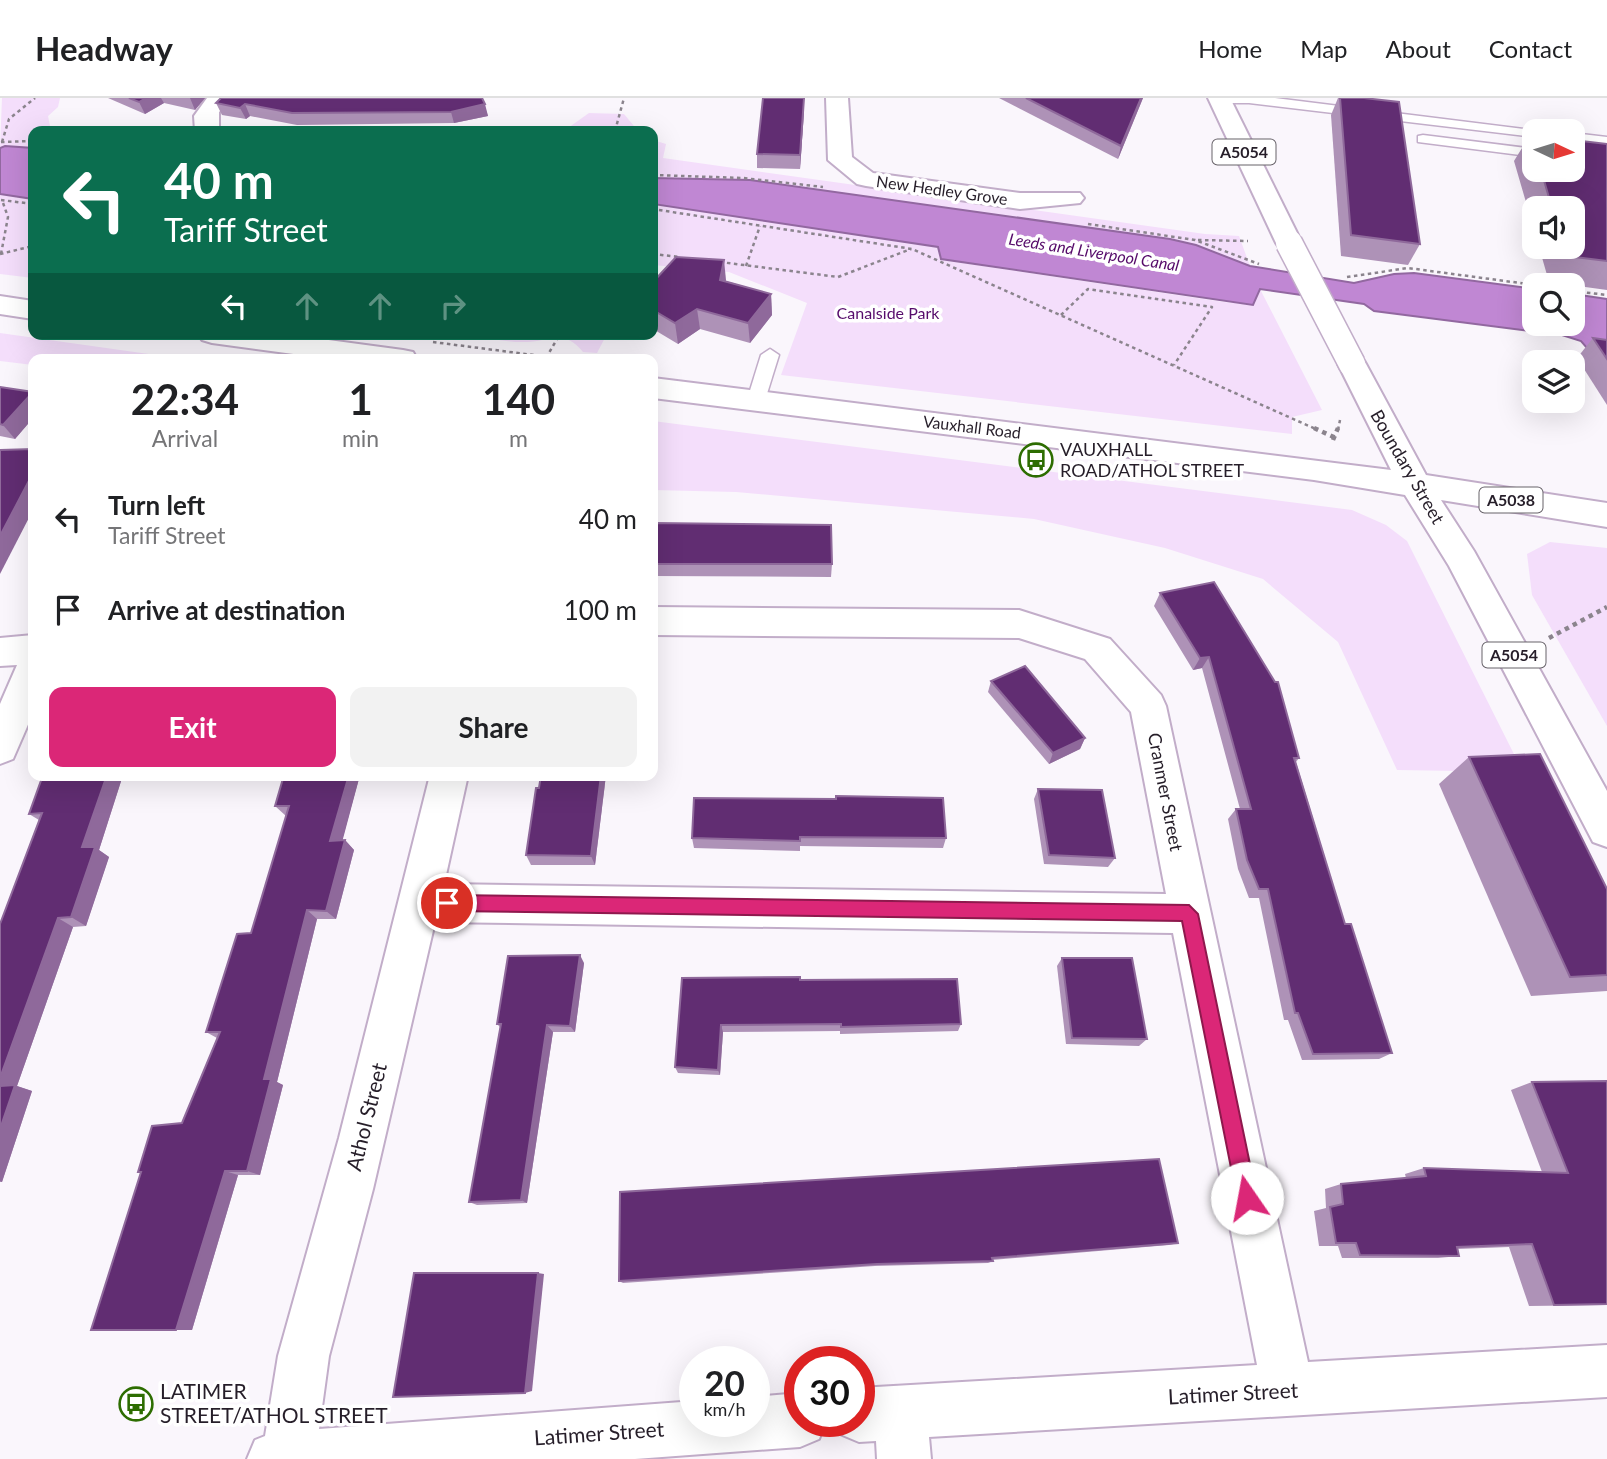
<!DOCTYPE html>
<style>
:root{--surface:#fff;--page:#f2f2f2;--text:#202124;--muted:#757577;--line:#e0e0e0;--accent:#db2777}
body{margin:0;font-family:Lato,sans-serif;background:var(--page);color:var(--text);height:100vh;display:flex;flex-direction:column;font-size:26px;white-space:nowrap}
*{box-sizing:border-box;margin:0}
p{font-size:23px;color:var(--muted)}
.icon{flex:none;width:38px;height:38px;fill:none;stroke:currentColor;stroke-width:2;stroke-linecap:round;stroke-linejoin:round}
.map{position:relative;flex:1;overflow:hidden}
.drawer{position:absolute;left:28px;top:256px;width:630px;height:427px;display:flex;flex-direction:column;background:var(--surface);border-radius:14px;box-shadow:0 7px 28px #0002}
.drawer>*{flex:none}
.banner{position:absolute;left:28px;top:28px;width:630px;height:214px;border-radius:14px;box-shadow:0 7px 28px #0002;background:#0b6e4f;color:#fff;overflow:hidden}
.needle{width:46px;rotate:94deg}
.tools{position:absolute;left:1522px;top:21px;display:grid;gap:14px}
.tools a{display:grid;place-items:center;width:63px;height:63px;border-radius:14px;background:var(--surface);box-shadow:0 7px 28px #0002;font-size:35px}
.speed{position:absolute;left:679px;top:1248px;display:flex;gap:14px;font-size:35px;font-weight:700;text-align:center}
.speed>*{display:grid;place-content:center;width:91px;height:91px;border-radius:50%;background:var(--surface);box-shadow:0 7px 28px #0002;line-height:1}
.speed small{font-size:18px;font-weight:400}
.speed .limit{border:10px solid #d22;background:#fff;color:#111}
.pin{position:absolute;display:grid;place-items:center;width:60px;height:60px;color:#fff;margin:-30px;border:4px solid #fff;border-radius:50%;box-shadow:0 2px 7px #0007}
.me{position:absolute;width:77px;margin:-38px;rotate:348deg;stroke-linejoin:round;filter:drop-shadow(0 0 5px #0008)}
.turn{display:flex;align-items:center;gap:24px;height:147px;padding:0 21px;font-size:32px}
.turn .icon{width:91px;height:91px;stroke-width:2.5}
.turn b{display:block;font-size:49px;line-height:60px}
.lanes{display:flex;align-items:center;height:66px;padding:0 21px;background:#0003;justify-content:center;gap:35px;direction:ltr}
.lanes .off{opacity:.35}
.eta{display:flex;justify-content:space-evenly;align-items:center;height:119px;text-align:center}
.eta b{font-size:42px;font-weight:700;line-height:49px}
.primary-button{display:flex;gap:14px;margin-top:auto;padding:14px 21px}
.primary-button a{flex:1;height:80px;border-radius:14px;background:var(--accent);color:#fff;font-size:28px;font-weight:700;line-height:80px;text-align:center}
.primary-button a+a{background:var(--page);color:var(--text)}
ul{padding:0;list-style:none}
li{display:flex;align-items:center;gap:21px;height:91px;padding:0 21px}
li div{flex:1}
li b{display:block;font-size:26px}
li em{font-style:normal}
header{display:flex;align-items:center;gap:42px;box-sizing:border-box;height:98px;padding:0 35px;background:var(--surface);border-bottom:2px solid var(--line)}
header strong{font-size:33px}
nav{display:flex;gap:38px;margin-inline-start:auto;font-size:24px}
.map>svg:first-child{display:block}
</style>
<header>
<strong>Headway</strong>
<nav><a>Home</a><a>Map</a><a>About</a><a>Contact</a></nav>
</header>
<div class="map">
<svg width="1607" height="1361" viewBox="0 0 1607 1361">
<rect width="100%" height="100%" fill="#faf6fc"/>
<!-- green -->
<g fill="#f4defb">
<polygon points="2,0 60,0 58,9 48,18 51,33 33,33 33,50 0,50"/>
<polygon points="589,15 624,16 638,33 572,33 568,30"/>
<polygon points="653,42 666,46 663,60 1205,136 1239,138 1250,168 1196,147 1170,141 750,82 653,80"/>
<polygon points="0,96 33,101 33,180 0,176"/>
<polygon points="653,106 939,149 942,162 1224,204 1253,207 1260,191 1322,312 1292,319 1292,336 781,277 807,205 729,174 653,167"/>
<polygon points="0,235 184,261 33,261 33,267 0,263"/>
<path d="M 465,236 L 607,236 L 597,255 L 583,254 C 565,231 550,243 527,244 C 507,245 484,239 465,236 Z"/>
<polygon points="653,323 1352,412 1386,427 1407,443 1523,674 1397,672 1338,544 1263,481 1165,450 1034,421 736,394 653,392"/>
<polygon points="1550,444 1607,450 1607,628 1532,497 1527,456"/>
</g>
<!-- water -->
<g fill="#c087d3" stroke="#9268a0" stroke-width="2">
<polygon points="5,48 33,50 33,101 0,96 0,50"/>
<polygon points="653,80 750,82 1170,141 1196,147 1250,168 1354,185 1394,176 1414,175 1535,191 1535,226 1573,226 1573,196 1607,201 1607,259 1594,258 1581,243 1562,237 1374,213 1364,206 1260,191 1253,207 941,161 938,149 653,106"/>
</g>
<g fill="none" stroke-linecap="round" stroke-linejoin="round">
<defs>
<g id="lane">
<polygon points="1213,0 1275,0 1541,33 1535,33 1535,39 1249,5 1219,5"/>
<polygon points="1573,35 1607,39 1607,47 1573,43"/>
<polygon points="1423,37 1535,51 1535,59 1418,44 1418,38"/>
<polygon points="770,251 779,257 765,302 762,306 750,306 747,302 761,257"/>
</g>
<g id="street">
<polygon points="207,0 233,0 219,14 219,33 195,33 194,18"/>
<polygon points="826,0 848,0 852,59 873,75 1020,95 1080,95 1084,100 1080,105 1020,111 866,88 857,86 828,62"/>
<polygon points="653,509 1019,512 1110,541 1161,597 1166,608 1308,1264 1607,1247 1607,1299 929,1339 931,1361 877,1361 876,1343 859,1344 840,1336 835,1323 859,1323 859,1290 1257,1267 1173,835 435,824 373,1091 329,1258 319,1331 695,1303 695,1323 754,1323 754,1299 800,1295 800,1323 826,1323 819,1341 800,1349 635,1361 247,1361 255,1342 265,1338 278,1258 339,1040 430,677 468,677 444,786 1166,796 1131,614 1085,561 1019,540 653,537"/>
<polygon points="33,537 33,615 13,661 0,666 0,606 17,567 0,568 0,540"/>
</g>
<g id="primary">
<polygon points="1208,0 1230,0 1302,145 1298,151 1280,151 1276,145"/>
<polygon points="0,198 33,203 33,221 0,216"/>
<polygon points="198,236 284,236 403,252 413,254 417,261 331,261 212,245 202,242"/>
<polygon points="1352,257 1362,259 1366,266 1426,377 1607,405 1607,429 1441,402 1474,453 1607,693 1607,749 1593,744 1449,468 1405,397 1314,382 653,300 653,280 1391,372 1338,266 1342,259"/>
</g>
</defs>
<!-- lane casing -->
<use href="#lane" stroke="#c2adc9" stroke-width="3"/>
<!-- street casing -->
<use href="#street" stroke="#c2adc9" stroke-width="4"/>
<!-- primary casing -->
<use href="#primary" stroke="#c2adc9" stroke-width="4"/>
<!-- path-far1 -->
<g stroke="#8b848d" stroke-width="2.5" stroke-dasharray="3.5 3.5" stroke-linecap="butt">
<polyline points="615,33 624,0"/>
<polyline points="1,44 33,43"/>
<polyline points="2,44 9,21 35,0"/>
<polyline points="653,77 743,80 823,89"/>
<polyline points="1,102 33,106"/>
<polyline points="659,112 912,151 1318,332"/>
<polyline points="1088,126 1195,142 1259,166"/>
<polyline points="1198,142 1248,143"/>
<polyline points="0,156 33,148"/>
<polyline points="1,156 8,119 2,102"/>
<polyline points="653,156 680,159"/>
<polyline points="720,164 838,179 911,151"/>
<polyline points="746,168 760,128"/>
<polyline points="1347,179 1408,170 1535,187"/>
<polyline points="1573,193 1607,197"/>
<polyline points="1061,217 1088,191 1212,209 1174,267"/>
<polyline points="433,244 564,261"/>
<polyline points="546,260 560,236"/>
<polyline points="1338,332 1340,322"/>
</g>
<!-- path -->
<g stroke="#8b848d" stroke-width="4.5" stroke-dasharray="4.5 4.5" stroke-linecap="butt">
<polyline points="1314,330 1336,340"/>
<polyline points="1333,342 1338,330"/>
<polyline points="1549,540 1607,509"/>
</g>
<!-- lane -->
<use href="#lane" fill="#fff" fill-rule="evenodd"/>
<!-- street -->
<use href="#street" fill="#fff" fill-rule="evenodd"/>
<!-- primary -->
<use href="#primary" fill="#fff" fill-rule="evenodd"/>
<defs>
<polyline id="primary-bridge" points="1289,145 1352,266"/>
</defs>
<!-- primary-bridge casing -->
<use href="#primary-bridge" stroke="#c2adc9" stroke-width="29" stroke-linecap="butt"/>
<!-- primary-bridge -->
<use href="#primary-bridge" stroke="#fff" stroke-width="26"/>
</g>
<!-- wall -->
<g fill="#ae92b7">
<polygon points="108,0 205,0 195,12 164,5 145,16"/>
<polygon points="482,0 488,18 454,25 297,27 250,18 246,21 222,17 216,5"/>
<polygon points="999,0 1143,0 1118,61"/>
<polygon points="1338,0 1364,0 1420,146 1408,167 1341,158 1331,17"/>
<polygon points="804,13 800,71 757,70 757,56"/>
<polygon points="1530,37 1535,38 1535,72 1573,72 1607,46 1607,192 1549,184 1539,149 1573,149 1573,110 1535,110 1535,135 1514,63"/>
<polygon points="726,183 771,196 772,217 750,245 700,231 678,246 653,231 653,184"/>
<polygon points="1593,240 1607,242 1607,307 1577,260"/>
<polygon points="0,289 33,294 33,320 15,341 0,338"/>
<polygon points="653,425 832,466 831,479 653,478"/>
<polygon points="1160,495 1299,660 1296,664 1345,826 1392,955 1379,961 1302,962 1288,922 1284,922 1259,800 1249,800 1238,771 1228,721 1236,711 1240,711 1202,570 1193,572 1154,508"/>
<polygon points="991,583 1085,640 1080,651 1049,666 988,594"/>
<polygon points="1469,659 1607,791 1607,893 1531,898 1439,686"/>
<polygon points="43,677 123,677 99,752 109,759 86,828 73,829 17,988 32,993 2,1084 0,1084 0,826 39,722 29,716"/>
<polygon points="284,677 360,677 342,742 345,742 354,752 336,821 317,821 277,984 283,987 260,1077 238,1077 192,1232 91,1232 141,1074 138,1074 182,1025 217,940 206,934 251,835 286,718 275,708"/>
<polygon points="541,677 606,677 595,767 531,767 526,757"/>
<polygon points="1038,691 1115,760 1108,769 1044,766 1034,701"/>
<polygon points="836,701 946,740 943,750 800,748 800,753 694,750 692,740"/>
<polygon points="1062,860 1147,941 1139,948 1066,946 1057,868"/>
<polygon points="584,865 575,934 553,934 527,1105 477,1107 469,1104 500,929 497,926"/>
<polygon points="682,880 800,882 961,926 958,933 840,936 840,933 723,934 720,977 678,975 675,969"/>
<polygon points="1607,983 1607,1207 1529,1208 1509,1149 1458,1151 1459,1158 1438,1160 1342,1160 1338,1148 1319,1148 1314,1113 1326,1110 1325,1091 1341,1086 1406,1080 1405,1076 1424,1070 1542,1074 1511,992 1532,984"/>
<polygon points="1178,1145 1169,1147 992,1162 993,1163 988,1165 875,1168 623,1185 619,1183"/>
</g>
<!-- shaded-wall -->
<g fill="#8f699b">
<polygon points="146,0 161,0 164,5 145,16 139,4"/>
<polygon points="190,0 205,0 195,12"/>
<polygon points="804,0 804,13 800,71 800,57"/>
<polygon points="1141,0 1143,0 1118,61 1121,48"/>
<polygon points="245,6 250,18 246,21 240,10"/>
<polygon points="485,6 488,18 454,25 451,14"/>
<polygon points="724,162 726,182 722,202 720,182"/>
<polygon points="771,196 772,217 750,245 748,225"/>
<polygon points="697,211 700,231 678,246 675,225"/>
<polygon points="33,294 33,320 15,341 3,327"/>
<polygon points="33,375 33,412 0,476 0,438"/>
<polygon points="1209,559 1202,570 1193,572 1200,560"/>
<polygon points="1085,640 1080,651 1049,666 1053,655"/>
<polygon points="107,677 123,677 99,752 109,759 86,828 71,819 82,749"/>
<polygon points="349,677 360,677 340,752 330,743"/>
<polygon points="601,677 606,677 595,767 591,758"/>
<polygon points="345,742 354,752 336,821 326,813"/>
<polygon points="307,812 317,821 277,984 283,987 260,1077 247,1073 264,981"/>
<polygon points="58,820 73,829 17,988 32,993 2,1084 0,1083 0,980"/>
<polygon points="580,857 584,865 575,934 570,928"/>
<polygon points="547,927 553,934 527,1105 521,1102"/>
<polygon points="721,927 723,934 720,977 718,972"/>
<polygon points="225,1073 238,1077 192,1232 176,1232"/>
<polygon points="538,1175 544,1176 532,1293 525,1295"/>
</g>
<!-- building -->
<g fill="#612d72" stroke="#8f699b" stroke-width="2">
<polygon points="129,0 146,0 139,4"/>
<polygon points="221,0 482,0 485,6 451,14 292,15 245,6 240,10 216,5"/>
<polygon points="763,0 804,0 800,57 757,56"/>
<polygon points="1026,0 1141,0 1121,48"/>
<polygon points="1340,0 1364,0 1399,4 1420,146 1351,137"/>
<polygon points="1530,37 1535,38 1535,53"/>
<polygon points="1573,42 1607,46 1607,163 1567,158 1564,149 1573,149 1573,110 1552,110 1541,72 1573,72"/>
<polygon points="676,159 724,162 720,182 771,196 748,225 697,211 675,225 653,212 653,184"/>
<polygon points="1593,240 1607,242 1607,261"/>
<polygon points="0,289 33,294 3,327 0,326"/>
<polygon points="33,351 33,375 0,438 0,352"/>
<polygon points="653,425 831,427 832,466 653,466"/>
<polygon points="1214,484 1275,584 1278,584 1299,660 1294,660 1345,826 1351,826 1392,955 1313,956 1298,915 1295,915 1268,791 1259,791 1247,762 1236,711 1251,711 1209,559 1200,560 1160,495"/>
<polygon points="1025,568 1085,640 1053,655 991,583"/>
<polygon points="1540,656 1607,791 1607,877 1570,879 1469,659"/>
<polygon points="43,677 107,677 82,749 95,749 71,819 58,820 0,980 0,826 42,715 29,716"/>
<polygon points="284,677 349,677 330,743 345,742 326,813 307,812 264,981 271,981 247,1073 225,1073 176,1232 91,1232 141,1074 138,1074 152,1028 182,1025 220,934 206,934 237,836 251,835 289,708 275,708"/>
<polygon points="541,677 601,677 591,758 526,757 536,690 539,690"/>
<polygon points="1038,691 1102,692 1115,760 1049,757"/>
<polygon points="836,698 943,700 946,740 800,739 800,743 692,740 694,700 836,701"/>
<polygon points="580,857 570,928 547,927 521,1102 469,1104 501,926 497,926 508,858"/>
<polygon points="1062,860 1132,860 1147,941 1072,940"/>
<polygon points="800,879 800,882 957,881 961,926 841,929 841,926 721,927 718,972 675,969 682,880"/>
<polygon points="1607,983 1607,1206 1554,1207 1532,1146 1457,1149 1459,1158 1360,1157 1356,1145 1336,1145 1330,1109 1343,1106 1341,1086 1426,1078 1424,1070 1568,1075 1532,984"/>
<polygon points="15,987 0,1031 0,988"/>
<polygon points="1159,1061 1178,1145 992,1160 993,1163 877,1166 619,1183 620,1094"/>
<polygon points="414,1175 538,1175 525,1295 393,1299"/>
</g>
<!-- route -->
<polygon fill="#db2777" stroke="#8e194d" stroke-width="2" points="447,797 1189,807 1198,816 1257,1100 1254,1107 1247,1110 1240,1107 1237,1100 1182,823 447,813 439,805"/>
<!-- icons -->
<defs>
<symbol id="bus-ring" viewBox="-11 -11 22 22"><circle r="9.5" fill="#fff" stroke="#2d6d01" stroke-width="1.5"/><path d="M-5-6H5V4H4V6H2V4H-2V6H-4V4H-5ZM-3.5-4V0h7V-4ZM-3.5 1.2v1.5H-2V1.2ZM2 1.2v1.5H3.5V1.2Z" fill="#2d6d01"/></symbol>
</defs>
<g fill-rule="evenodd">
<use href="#bus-ring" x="1017" y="343" width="38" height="38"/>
<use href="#bus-ring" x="117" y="1287" width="38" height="38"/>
</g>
<g text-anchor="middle" stroke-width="7" stroke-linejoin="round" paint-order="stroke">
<!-- shield labels -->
<g fill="#fff" stroke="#676269" stroke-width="2">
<rect x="1212.5" y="41.5" width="63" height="25" rx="5"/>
<rect x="1479.5" y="389.5" width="63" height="25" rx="5"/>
<rect x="1482.5" y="544.5" width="63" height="25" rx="5"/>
</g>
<g font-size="16" font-weight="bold" fill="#261e29">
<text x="1244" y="60">A5054</text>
<text x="1511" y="408">A5038</text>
<text x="1514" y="563">A5054</text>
</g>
<!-- far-street labels -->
<g font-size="16" fill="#261e29" stroke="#fff">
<text transform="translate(942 92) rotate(8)" y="6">New Hedley Grove</text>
<text transform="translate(972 329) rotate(7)" y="6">Vauxhall Road</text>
</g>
<!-- far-water labels -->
<g font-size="16" font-style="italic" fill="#550a69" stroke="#fff">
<text transform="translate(1094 154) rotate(9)" y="6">Leeds and Liverpool Canal</text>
</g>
<!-- far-park labels -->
<g font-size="16" fill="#560c6b" stroke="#fff">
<text x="888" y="221">Canalside Park</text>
</g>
<!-- poi labels -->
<g font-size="18" fill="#261e29" stroke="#fff" text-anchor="start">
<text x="1060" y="358">VAUXHALL<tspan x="1060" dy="21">ROAD/ATHOL STREET</tspan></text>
</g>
<!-- street labels -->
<g font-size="18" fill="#261e29" stroke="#fff">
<text transform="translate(1407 369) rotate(60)" y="6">Boundary Street</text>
<text transform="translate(1165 694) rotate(79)" y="6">Cranmer Street</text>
</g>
<!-- near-street labels -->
<g font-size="21" fill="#261e29" stroke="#fff">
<text transform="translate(367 1019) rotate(-76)" y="7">Athol Street</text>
<text transform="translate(1233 1296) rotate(-3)" y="7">Latimer Street</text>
<text transform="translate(599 1336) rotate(-4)" y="7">Latimer Street</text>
</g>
<!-- near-poi labels -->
<g font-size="21" fill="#261e29" stroke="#fff" text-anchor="start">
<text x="160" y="1301">LATIMER<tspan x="160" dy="24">STREET/ATHOL STREET</tspan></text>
</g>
</g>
</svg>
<div class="tools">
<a><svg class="needle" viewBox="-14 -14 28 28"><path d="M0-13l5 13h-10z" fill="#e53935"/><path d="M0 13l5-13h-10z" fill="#757577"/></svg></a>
<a><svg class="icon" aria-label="sound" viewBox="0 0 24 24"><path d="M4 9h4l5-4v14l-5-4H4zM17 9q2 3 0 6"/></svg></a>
<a><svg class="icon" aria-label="search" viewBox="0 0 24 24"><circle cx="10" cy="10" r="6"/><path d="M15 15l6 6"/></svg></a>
<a><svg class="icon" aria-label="layers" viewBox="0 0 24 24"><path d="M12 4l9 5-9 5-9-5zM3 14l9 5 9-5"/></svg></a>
</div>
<div class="speed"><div>20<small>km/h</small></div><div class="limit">30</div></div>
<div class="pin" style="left:447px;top:805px;background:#d93025"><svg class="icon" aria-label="arrive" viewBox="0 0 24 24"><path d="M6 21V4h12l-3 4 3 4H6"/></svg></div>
<svg class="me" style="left:1247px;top:1100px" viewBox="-20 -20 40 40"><circle r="19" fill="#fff"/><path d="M0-13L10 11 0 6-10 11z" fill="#db2777"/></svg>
<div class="banner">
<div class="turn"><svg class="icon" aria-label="left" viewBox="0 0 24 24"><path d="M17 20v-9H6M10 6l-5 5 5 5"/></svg><div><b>40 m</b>Tariff Street</div></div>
<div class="lanes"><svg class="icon" aria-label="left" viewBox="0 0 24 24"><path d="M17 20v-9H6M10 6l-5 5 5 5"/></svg><svg class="icon off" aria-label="ahead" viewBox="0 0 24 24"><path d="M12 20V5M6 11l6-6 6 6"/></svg><svg class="icon off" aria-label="ahead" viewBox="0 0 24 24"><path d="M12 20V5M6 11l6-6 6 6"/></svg><svg class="icon off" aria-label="right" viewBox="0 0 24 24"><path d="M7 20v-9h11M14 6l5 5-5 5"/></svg></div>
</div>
<section class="drawer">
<div class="eta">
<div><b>22:34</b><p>Arrival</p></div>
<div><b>1</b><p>min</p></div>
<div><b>140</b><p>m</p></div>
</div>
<ul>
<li><svg class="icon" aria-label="left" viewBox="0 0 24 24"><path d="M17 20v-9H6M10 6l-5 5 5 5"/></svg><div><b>Turn left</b><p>Tariff Street</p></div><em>40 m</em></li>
<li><svg class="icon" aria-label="arrive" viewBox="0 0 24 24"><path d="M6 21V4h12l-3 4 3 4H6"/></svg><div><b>Arrive at destination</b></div><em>100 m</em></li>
</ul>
<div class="primary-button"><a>Exit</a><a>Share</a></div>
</section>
</div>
